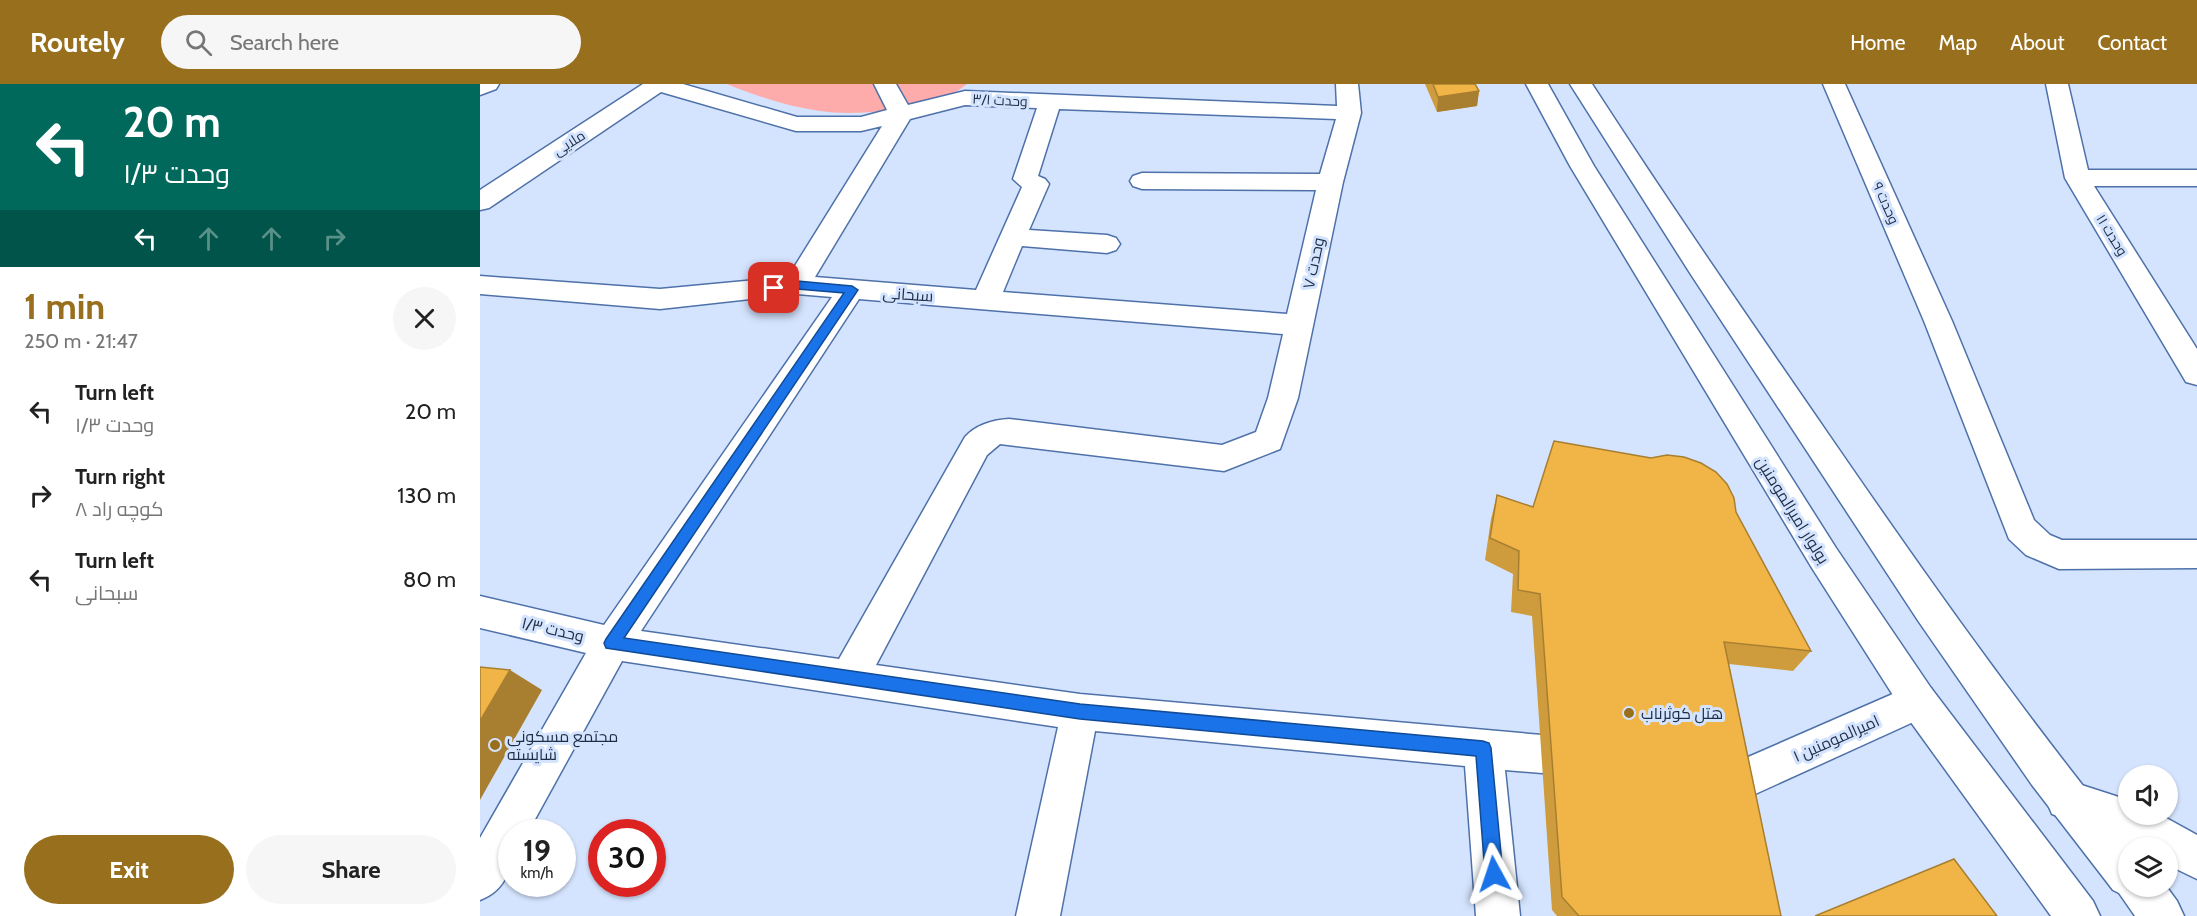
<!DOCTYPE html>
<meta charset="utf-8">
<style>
:root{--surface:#fff;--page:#f6f6f6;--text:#222;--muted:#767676;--accent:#986f1c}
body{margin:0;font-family:Cabin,Cairo,sans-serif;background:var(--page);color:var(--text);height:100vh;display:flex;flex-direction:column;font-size:22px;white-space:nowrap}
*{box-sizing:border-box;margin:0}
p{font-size:20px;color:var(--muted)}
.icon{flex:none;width:33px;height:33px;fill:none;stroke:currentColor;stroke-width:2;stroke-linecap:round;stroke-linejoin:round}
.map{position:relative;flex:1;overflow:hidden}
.panel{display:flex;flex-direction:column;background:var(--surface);width:480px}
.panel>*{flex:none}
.hud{background:#00695c;color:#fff;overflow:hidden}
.buttons{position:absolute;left:1638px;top:681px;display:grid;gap:12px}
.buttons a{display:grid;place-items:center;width:60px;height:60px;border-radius:50%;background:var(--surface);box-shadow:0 2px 4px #0004;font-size:30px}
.speed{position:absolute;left:18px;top:735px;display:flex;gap:12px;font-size:30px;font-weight:700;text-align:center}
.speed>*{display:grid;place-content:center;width:78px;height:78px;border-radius:50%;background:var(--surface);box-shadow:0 2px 4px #0004;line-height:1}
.speed small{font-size:15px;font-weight:400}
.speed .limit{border:9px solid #d22;background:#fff;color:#111}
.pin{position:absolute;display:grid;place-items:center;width:51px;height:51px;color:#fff;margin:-26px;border-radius:12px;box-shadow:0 3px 9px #0006}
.me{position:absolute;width:66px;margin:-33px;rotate:355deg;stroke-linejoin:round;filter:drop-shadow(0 0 4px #0008)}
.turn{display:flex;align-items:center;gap:21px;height:126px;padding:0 24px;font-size:27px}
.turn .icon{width:78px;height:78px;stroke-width:2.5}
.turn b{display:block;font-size:42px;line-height:51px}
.lanes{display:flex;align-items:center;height:57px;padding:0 24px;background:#0003;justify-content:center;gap:30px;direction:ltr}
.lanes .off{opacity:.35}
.round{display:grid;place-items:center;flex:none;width:63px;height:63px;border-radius:32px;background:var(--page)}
.summary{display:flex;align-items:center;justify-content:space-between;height:102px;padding:0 24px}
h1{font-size:36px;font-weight:700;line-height:45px;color:var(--accent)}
.primary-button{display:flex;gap:12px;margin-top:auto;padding:12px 24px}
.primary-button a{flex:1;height:69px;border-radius:36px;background:var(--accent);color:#fff;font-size:24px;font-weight:700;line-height:69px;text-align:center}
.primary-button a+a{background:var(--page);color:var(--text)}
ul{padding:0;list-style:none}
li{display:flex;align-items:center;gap:18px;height:84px;padding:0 24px}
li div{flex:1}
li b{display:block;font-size:22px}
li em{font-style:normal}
header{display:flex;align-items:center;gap:36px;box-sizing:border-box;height:84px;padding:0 30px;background:var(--accent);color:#fff}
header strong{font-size:28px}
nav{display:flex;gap:33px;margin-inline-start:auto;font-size:21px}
.search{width:420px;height:54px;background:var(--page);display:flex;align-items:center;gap:15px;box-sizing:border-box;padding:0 21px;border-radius:33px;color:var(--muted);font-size:22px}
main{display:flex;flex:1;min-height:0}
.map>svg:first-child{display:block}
</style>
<header>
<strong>Routely</strong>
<div class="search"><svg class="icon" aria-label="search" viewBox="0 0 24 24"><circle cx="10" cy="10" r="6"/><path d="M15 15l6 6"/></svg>Search here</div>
<nav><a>Home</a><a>Map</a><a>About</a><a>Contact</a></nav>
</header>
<main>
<section class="panel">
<div class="hud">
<div class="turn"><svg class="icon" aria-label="left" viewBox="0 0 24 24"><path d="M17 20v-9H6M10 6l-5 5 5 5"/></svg><div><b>20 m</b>وحدت ۱/۳</div></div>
<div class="lanes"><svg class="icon" aria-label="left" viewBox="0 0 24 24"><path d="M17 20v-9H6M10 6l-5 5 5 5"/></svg><svg class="icon off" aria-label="ahead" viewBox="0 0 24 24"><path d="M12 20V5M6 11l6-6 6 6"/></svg><svg class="icon off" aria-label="ahead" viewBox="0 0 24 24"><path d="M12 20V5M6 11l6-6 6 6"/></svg><svg class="icon off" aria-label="right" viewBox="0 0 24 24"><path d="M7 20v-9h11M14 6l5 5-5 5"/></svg></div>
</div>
<div class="summary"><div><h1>1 min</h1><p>250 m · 21:47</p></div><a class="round"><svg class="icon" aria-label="close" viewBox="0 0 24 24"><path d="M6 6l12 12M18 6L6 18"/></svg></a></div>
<ul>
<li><svg class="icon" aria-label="left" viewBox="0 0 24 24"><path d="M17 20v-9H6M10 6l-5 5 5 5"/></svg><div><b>Turn left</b><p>وحدت ۱/۳</p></div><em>20 m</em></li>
<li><svg class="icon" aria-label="right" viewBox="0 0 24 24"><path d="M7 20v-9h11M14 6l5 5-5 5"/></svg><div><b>Turn right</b><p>کوچه راد ۸</p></div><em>130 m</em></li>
<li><svg class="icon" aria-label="left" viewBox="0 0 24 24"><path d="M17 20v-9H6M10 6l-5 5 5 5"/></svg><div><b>Turn left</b><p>سبحانی</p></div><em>80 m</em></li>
</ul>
<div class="primary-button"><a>Exit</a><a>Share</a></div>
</section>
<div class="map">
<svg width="1717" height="832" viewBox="0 0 1717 832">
<rect width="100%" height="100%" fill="#d5e4fe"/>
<!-- green -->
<path fill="#fdacab" d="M 247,0 L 487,0 C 459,25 377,33 340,27 C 309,23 276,12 247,0 Z"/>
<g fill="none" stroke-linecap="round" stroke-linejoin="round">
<defs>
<g id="minor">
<polygon points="0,0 19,0 16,5 0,11"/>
<path d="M 163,0 L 203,0 L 317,33 L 381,33 L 407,26 L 394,0 L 416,0 L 428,21 L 485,7 L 857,22 L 856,0 L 878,0 L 881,29 L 863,98 L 818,314 L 800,365 L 744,387 L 520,360 L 507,371 L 396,581 L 600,610 L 1062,651 L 1076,657 L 1082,670 L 1076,683 L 1062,689 L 1025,686 L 1040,832 L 996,832 L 985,682 L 615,647 L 580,832 L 536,832 L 578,643 L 142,577 L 48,748 L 32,748 C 32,778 31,804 0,816 L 0,754 L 106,569 L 0,544 L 0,512 L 124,541 L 352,213 L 317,210 L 180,225 L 0,210 L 0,192 L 180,205 L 308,193 L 402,42 L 381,47 L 316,47 L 181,8 L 9,124 L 0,126 L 0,106 ZM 485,21 L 557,24 L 533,95 L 542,103 L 496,206 L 335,193 L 430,35 ZM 579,25 L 856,35 L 840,90 L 662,89 L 653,92 L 650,97 L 653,102 L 662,105 L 836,106 L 807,230 L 523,208 L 542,162 L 627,169 L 636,166 L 640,160 L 636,154 L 627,151 L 549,146 L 569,100 L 565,95 L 558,92 ZM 379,215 L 803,250 L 788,314 L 776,348 L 742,361 L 529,335 C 512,336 496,341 485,353 L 359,575 L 161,547 Z"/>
<polygon points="1343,0 1365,0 1472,237 1554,436 1570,451 1582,456 1717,456 1717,484 1579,485 1546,471 1529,455 1444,237"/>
<polygon points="1566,0 1588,0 1608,86 1717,86 1717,102 1614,102 1717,265 1717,301 1706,298 1585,94"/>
<polygon points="1438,599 1451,604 1457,617 1451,630 1273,711 1259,705 1253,691 1259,677"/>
<polygon points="1586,696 1648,716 1648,730 1679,730 1717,751 1717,795 1688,781 1688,764 1657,764 1637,753 1572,730 1566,716 1572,702"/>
</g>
<g id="tertiary">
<polygon points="1046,0 1068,0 1114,82 1356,464 1451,604 1613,817 1620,832 1571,832 1425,630 1332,484 1090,82"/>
<path d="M 1090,0 L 1112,0 C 1189,119 1269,235 1349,351 C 1446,492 1544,631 1653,764 L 1648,764 L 1648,802 L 1686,802 L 1697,817 L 1704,832 L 1655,832 L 1639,809 L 1633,806 L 1552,701 L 1439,538 L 1210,189 Z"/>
</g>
</defs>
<!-- minor casing -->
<use href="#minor" stroke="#4e71a9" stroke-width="3"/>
<!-- tertiary casing -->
<use href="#tertiary" stroke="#4e71a9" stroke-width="3"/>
<!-- minor -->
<use href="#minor" fill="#fff" fill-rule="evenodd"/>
<!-- tertiary -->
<use href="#tertiary" fill="#fff" fill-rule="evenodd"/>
</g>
<!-- wall -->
<g fill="#ce9c3c">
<polygon points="945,0 995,0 999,7 997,22 957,28"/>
<polygon points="1017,411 1053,423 1256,428 1331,567 1313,587 1249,580 1301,832 1077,832 1072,826 1052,532 1031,528 1033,490 1005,476 1011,435"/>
</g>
<!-- shaded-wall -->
<g fill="#a87f31">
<polygon points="999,7 997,22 957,28 958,13"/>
<polygon points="30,586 62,606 0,716 0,637"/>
</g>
<!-- building -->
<g fill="#f0b546" stroke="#a87f31" stroke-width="1.5">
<polygon points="953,0 995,0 999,7 958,13"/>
<polygon points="1074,357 1171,374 1187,371 1204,373 1221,379 1236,388 1247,400 1254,414 1256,428 1331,567 1244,558 1301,832 1099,832 1082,813 1060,510 1038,506 1039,467 1010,454 1017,411 1053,423"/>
<polygon points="0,583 30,586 0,637"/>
<polygon points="1474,775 1517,832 1335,832"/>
</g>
<!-- route -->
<polygon fill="#1a73e8" stroke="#114b97" stroke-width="1.5" points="317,197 372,202 378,206 144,554 600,620 1003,657 1009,659 1011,664 1023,790 1020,796 1014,799 1008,796 1005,790 996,672 600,635 126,564 124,559 126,555 364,209 317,205 294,207 288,204 294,200"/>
<!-- markers -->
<g fill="#986f1c" stroke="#d5e4fe" stroke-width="2">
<circle cx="1149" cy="629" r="6"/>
<circle cx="15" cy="661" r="6"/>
</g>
<g text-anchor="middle" stroke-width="6" stroke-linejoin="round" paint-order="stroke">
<!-- far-street labels -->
<g font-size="14" fill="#1e2d45" stroke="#d5e4fe">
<text transform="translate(520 16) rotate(3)" y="5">وحدت ۳/۱</text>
<text transform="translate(89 59) rotate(-33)" y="5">ملایی</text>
<text transform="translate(1406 119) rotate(66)" y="5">وحدت ۹</text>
<text transform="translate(1632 151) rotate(58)" y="5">وحدت ۱۱</text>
</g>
<!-- street labels -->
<g font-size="16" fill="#1e2d45" stroke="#d5e4fe">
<text transform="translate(833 179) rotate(-78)" y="6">وحدت ۷</text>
<text transform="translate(428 210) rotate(4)" y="6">سبحانی</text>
<text transform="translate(1313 426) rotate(58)" y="6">بولوار امیرالمومنین</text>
<text transform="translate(73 545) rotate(13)" y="6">وحدت ۱/۳</text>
<text transform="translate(1356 654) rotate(-24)" y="6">امیرالمومنین ۱</text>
</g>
<!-- poi labels -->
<g font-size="16" fill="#1e2d45" stroke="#d5e4fe" text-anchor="start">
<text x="1161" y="635">هتل کوثرناب</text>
<text x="27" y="658">مجتمع مسکونی<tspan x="27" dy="18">شایسته</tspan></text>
</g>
</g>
</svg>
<div class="buttons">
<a><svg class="icon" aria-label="sound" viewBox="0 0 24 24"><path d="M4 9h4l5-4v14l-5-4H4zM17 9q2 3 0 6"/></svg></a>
<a><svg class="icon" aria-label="layers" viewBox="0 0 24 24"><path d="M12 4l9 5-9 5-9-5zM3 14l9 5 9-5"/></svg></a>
</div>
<div class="speed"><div>19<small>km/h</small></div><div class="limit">30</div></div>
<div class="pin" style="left:294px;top:204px;background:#d93025"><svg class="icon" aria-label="arrive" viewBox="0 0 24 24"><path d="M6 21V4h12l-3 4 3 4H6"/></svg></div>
<svg class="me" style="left:1014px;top:790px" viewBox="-20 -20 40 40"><path d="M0-17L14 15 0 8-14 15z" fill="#1a73e8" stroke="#fff" stroke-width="4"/></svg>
</div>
</main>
